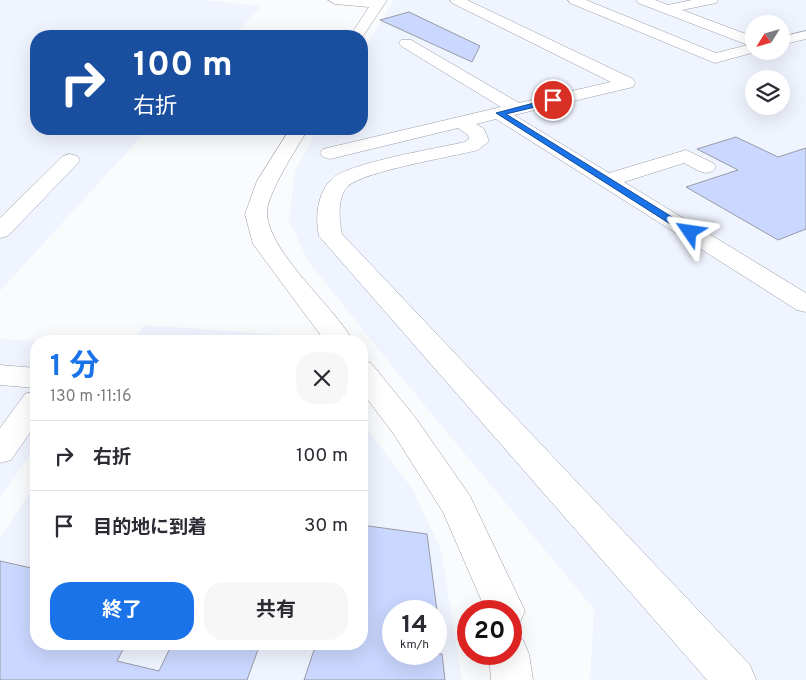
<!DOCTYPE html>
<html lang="ja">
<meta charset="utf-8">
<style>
:root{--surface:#fff;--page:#f7f7f7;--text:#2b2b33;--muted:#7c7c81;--line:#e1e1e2;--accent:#1a73e8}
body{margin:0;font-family:Overpass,"Noto Sans JP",sans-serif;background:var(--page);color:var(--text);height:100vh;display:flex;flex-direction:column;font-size:19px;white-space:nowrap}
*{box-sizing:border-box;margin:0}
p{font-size:16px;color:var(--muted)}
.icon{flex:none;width:28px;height:28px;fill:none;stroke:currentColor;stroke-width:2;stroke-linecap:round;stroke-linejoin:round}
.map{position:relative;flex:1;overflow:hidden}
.side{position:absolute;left:30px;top:335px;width:338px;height:315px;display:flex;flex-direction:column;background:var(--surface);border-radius:20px;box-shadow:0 5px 20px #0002}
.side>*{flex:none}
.top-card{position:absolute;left:30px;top:30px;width:338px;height:105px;border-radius:20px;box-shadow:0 5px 20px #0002;background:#1a4fa0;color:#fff;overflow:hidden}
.needle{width:32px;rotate:233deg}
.tools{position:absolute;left:745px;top:15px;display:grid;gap:10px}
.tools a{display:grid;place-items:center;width:45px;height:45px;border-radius:50%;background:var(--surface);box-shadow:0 5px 20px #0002;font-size:25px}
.speed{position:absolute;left:382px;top:600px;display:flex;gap:10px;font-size:25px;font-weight:700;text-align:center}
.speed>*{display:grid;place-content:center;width:65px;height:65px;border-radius:50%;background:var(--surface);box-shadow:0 5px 20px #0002;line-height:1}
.speed small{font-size:12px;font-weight:400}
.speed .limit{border:8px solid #d22;background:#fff;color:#111}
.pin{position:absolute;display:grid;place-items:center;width:42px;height:42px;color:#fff;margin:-21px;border:2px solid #fff;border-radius:50%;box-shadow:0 1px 5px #0007}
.me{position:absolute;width:55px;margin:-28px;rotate:302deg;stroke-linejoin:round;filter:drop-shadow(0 0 4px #0008)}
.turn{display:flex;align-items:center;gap:18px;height:105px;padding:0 20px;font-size:22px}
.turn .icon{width:65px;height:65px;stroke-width:2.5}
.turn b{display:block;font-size:35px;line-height:42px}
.round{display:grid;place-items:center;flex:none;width:52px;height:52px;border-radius:20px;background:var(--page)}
.summary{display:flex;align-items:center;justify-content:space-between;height:85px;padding:0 20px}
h1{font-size:30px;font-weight:700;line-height:38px;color:var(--accent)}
.action{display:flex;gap:10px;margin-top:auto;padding:10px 20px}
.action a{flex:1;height:58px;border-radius:20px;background:var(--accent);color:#fff;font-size:20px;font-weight:700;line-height:58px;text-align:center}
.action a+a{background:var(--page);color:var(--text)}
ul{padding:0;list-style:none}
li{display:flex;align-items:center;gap:15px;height:70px;padding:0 20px;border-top:1px solid var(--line)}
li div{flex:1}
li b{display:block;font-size:19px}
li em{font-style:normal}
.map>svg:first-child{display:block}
</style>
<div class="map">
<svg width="806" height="680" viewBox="0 0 806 680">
<rect width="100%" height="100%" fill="#fafbfd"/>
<!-- built -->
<g fill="#f0f4ff" fill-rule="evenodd">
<polygon points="0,0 204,0 261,6 233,36 36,36 36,129 148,129 0,291"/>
<path d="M 394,0 L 806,0 L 806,680 L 590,680 L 594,609 L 396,371 L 308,261 L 289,220 L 295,170 L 318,129 L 361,129 L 361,55 ZM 754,24 L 781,24 L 781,51 L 754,51 ZM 754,79 L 781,79 L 781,106 L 754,106 Z"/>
<polygon points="144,325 298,336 302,341 133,341"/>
<polygon points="0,339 36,341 36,447 0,497"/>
<path d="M 361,420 L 413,490 L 441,550 L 462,680 L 0,680 L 0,538 L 36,484 L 36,644 L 361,644 ZM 394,611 L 436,611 L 436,654 L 394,654 Z"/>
</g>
<!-- building -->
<g fill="#cad7fe" stroke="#989ba6">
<polygon points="409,12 480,46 472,62 380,20"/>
<polygon points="736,137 778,157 806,148 806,229 778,240 686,187 738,170 697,149"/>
<polygon points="361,525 427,534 437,611 394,611 394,654 442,654 445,680 304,680 316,644 361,644"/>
<polygon points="0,561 36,569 36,644 126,644 117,661 159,671 172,644 260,644 247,680 0,680"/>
</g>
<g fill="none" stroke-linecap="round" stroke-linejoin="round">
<defs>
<g id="minor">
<polygon points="328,0 387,0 361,39 361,36 350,36 369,7 335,4"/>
<path d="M 450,0 L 467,0 L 633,79 L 635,83 L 633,87 L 514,115 L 609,173 L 686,150 L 713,163 L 716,167 L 713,171 L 706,173 L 699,171 L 684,163 L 624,182 L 806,293 L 806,312 L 797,310 L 496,119 L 476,124 L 484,129 L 489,141 L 478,150 C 451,157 365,171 348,186 C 337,196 339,221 342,234 L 750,665 L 756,680 L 707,680 L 319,236 C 315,217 317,193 332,179 C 347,163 439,148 465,142 L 469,139 L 468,135 L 458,128 L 330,159 L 323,157 L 320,153 L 323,149 L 501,107 L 401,46 L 399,43 L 401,40 L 411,40 L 519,103 L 611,82 L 452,3 Z"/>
<polygon points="568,0 586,0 716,53 748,45 638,3 636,0 655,0 668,5 692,0 718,0 716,3 682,10 754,37 754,51 759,51 715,63 710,61 570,3"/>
<polygon points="806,31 806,39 781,45 781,37"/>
<path d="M 290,129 L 308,129 C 298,147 265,195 267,215 C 271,255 333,305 353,341 L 325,341 L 253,244 L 245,214 L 257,181 Z"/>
<polygon points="70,154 77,156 80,160 77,164 8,236 0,238 0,218 63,156"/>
<polygon points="361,360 371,363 415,417 470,496 525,611 519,624 511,626 511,611 486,611 443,512 393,433 361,391"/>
<polygon points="0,365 36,368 36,388 0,385"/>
<polygon points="36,391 36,424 11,460 0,463 0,428 25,394"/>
<polygon points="511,635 523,640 529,654 533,680 491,680 489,654 511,654"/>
</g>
</defs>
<!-- minor casing -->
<use href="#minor" stroke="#9a9ea8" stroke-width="1"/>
<!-- minor -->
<use href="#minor" fill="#fff" fill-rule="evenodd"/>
</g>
<!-- route -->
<polygon fill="#1a73e8" stroke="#114b97" points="553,98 556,99 556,102 506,114 693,230 693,234 686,234 496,113"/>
</svg>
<div class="tools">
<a><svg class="needle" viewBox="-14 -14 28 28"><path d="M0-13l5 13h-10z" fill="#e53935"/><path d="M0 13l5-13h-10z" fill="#7c7c81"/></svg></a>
<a><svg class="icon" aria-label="layers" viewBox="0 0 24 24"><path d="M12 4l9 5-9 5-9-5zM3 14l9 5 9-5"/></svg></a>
</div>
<div class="speed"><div>14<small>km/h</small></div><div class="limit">20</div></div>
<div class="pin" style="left:553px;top:100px;background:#d93025"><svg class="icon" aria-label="arrive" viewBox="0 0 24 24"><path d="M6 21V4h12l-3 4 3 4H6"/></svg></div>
<svg class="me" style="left:690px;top:232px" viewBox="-20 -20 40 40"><path d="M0-17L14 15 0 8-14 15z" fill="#1a73e8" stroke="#fff" stroke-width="4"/></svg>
<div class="top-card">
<div class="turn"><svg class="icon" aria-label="right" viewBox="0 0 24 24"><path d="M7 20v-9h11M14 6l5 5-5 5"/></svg><div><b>100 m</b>右折</div></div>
</div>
<section class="side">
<div class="summary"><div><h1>1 分</h1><p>130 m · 11:16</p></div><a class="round"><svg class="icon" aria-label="close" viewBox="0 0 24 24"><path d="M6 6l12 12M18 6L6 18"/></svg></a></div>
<ul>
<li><svg class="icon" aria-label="right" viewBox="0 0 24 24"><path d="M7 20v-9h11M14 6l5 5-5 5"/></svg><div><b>右折</b></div><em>100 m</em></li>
<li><svg class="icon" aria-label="arrive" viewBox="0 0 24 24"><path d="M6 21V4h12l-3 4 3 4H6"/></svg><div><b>目的地に到着</b></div><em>30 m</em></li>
</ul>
<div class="action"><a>終了</a><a>共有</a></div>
</section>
</div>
